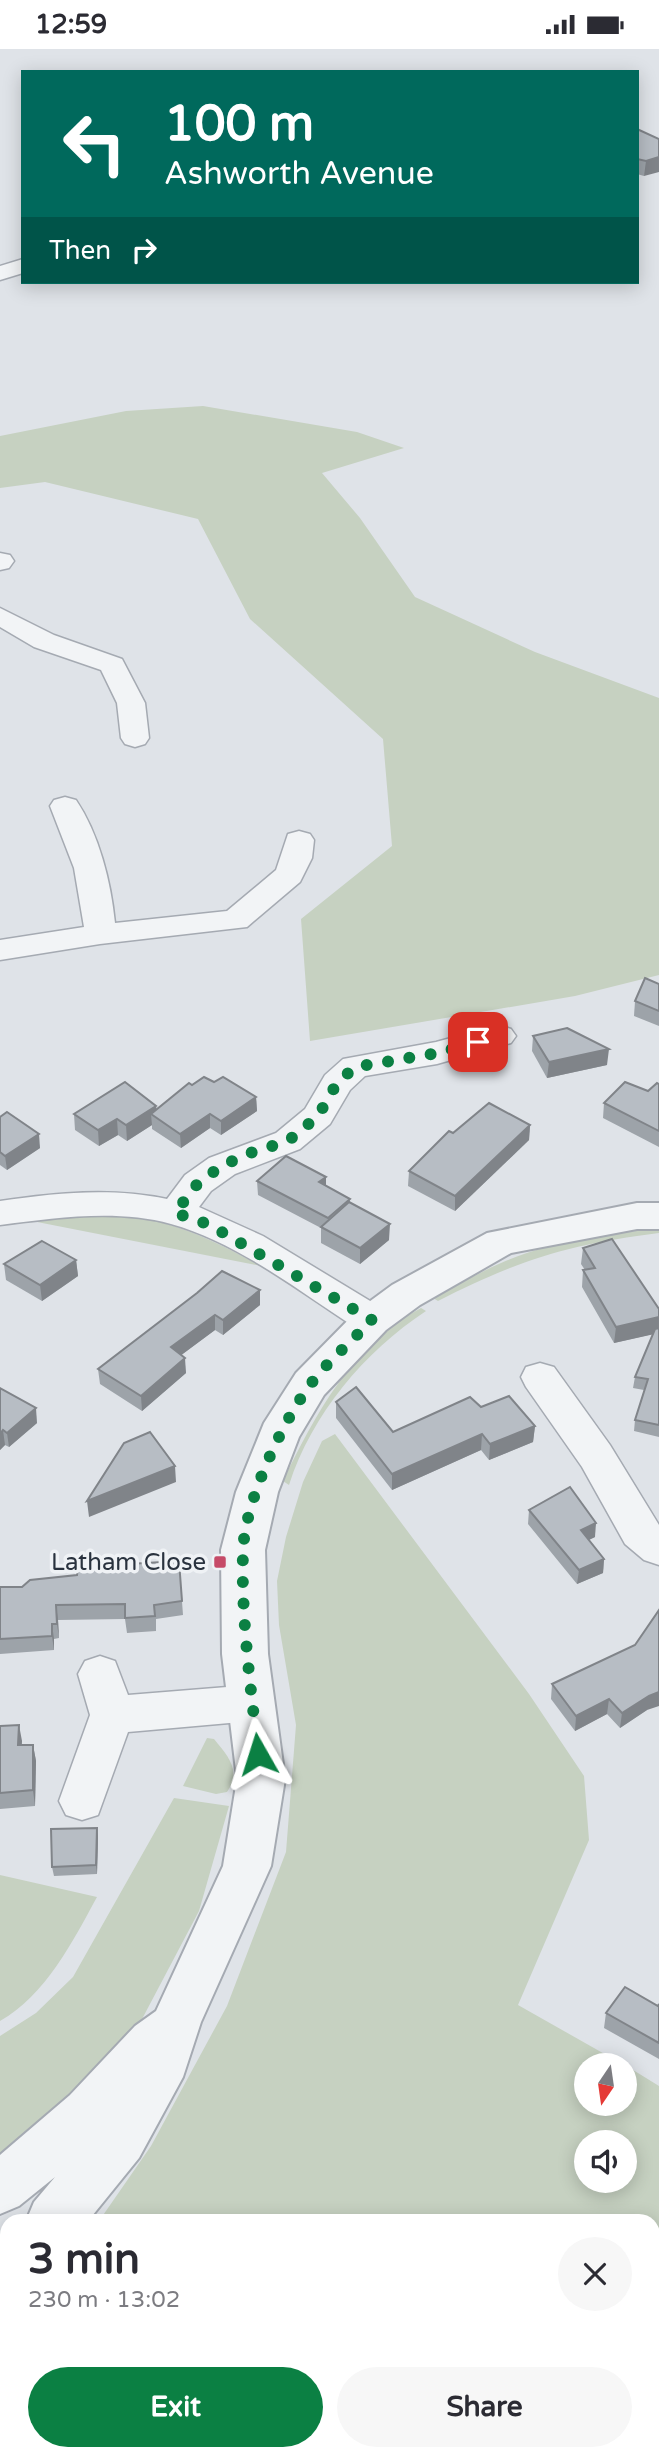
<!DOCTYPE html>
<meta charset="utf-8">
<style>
:root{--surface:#fff;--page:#f7f7f7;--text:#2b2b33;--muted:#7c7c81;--accent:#0b8043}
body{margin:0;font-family:"Varela Round",sans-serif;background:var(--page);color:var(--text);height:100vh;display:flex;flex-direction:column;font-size:26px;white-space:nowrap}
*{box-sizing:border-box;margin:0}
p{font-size:23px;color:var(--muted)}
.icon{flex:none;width:38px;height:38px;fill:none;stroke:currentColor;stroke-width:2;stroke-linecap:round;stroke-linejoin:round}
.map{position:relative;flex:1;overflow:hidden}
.sheet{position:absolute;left:0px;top:2165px;width:660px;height:247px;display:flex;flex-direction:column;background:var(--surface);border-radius:21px 21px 0 0;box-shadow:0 4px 18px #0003}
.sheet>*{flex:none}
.top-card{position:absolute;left:21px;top:21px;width:618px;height:214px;border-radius:0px;box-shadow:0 4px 18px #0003;background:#00695c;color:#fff;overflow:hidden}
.needle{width:46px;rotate:193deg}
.buttons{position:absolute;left:574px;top:2004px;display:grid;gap:14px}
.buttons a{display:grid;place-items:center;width:63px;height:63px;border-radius:50%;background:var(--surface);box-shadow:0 4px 18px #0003;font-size:35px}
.pin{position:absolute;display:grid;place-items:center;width:60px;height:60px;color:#fff;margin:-30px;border-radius:14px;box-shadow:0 4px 10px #0006}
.me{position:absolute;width:77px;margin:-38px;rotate:354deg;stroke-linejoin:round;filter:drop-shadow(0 0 5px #0008)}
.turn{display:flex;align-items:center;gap:24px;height:147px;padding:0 28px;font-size:32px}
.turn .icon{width:91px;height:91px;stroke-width:2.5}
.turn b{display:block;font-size:49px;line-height:60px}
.then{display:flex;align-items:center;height:66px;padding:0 28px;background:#0003;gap:14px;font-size:26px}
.round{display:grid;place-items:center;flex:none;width:74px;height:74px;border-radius:37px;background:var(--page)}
.overview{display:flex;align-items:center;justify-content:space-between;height:119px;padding:0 28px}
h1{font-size:42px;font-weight:700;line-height:52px}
.primary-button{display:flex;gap:14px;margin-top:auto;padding:14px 28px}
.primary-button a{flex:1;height:80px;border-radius:42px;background:var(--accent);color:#fff;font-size:28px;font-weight:700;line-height:80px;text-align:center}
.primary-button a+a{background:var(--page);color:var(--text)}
.status{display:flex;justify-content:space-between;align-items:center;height:49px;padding:0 35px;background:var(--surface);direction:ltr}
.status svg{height:19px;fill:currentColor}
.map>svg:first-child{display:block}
</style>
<div class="status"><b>12:59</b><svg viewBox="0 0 49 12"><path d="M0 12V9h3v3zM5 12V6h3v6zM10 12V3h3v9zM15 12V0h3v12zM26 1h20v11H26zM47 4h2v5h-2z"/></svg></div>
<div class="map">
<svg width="659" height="2410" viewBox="0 0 659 2410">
<rect width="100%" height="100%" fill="#dfe3e8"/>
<!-- green -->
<g fill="#c6d1c1" fill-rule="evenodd">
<polygon points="203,357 357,383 404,399 322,424 360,469 415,548 535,603 659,649 659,926 575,947 310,992 301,870 392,797 383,690 250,570 198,470 45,433 0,439 0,387 126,362"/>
<path d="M 93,1165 C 165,1167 199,1184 261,1217 L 32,1172 Z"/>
<path d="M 659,1179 L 659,1184 C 570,1195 518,1211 438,1252 L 433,1249 C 456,1237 478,1224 501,1214 C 551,1192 605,1186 659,1179 Z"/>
<path d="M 421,1259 L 426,1262 C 364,1303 312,1365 289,1436 L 283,1432 C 315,1366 353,1294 421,1259 Z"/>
<path d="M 335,1385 L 529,1645 L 584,1727 L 589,1791 L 518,1956 L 624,2016 L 586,2016 L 586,2054 L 625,2054 L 625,2016 L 659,2037 L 659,2410 L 650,2405 L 653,2404 L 653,2172 L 99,2172 L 151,2097 L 227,1957 L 286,1803 L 296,1676 L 279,1576 L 277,1532 L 286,1488 L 303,1433 L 322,1392 ZM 586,2093 L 625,2093 L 625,2132 L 586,2132 Z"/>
<path d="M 207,1689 L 214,1690 C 228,1707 242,1722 227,1743 L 216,1745 L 183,1737 Z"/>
<polygon points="174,1749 229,1757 199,1862 141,1972 65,2054 0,2109 0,1987 36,1964 73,1928"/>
<path d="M 0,1826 L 97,1848 C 73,1892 45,1947 0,1972 Z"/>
</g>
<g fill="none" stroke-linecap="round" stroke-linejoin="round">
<defs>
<g id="minor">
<polygon points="23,210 23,224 0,231 0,217"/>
<polygon points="0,504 10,506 14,512 9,519 0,521"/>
<polygon points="0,559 54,586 122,610 145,654 149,689 145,695 135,698 125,695 121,689 117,654 101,621 34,598 0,578"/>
<path d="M 65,748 L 76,751 C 99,785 111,833 115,874 L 227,862 L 276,821 L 288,785 L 299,782 L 310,785 L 314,791 L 312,809 L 300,833 L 247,878 L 100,895 L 0,911 L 0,891 L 84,878 L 74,819 L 50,757 L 54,751 Z"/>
<path d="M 499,976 L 511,980 L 516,987 L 511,994 L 437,1015 L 365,1027 L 350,1041 L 330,1075 L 300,1100 L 235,1125 L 211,1142 L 199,1158 L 263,1187 L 385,1261 L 391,1271 L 385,1281 L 372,1284 L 359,1281 C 300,1243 239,1194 171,1175 C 116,1160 56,1169 0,1176 L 0,1152 C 55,1144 111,1138 167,1150 L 185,1126 L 209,1109 L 276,1084 L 305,1060 L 325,1026 L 343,1010 L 436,993 Z"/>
<polygon points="540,1314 554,1318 610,1396 659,1476 659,1516 644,1511 625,1495 582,1418 526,1338 521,1328 526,1318"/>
<polygon points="100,1607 115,1612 128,1646 252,1636 267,1641 274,1654 267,1667 252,1672 128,1683 98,1766 82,1771 66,1766 59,1752 90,1666 78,1625 85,1612"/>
</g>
<g id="tertiary">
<polygon points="637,1154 659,1154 659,1180 637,1180 511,1204 420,1256 386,1281 324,1346 299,1388 278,1443 265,1501 268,1605 285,1730 271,1817 201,1973 183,2028 139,2109 88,2172 26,2172 34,2153 55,2128 19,2157 0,2165 0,2106 70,2046 135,1977 156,1962 223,1817 237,1730 222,1605 221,1501 236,1443 264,1374 296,1324 358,1261 392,1236 487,1184"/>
<polygon points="7,2203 7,2264 0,2267 0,2205"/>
</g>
</defs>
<!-- minor casing -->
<use href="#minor" stroke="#a5aab2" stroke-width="3"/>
<!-- tertiary casing -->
<use href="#tertiary" stroke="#a5aab2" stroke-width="4"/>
<!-- minor -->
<use href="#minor" fill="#f2f4f6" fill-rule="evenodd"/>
<!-- tertiary -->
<use href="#tertiary" fill="#f2f4f6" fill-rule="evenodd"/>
</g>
<!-- wall -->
<g fill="#9da3a9">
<polygon points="637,80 659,90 644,127 637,125"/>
<polygon points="659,935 659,977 634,967 635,952"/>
<polygon points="533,987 607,1016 547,1029 532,1002"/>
<polygon points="214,1033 256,1048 257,1062 221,1086 210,1079 181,1099 152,1080 152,1076 127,1092 118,1086 99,1097 75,1081 74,1065 156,1057 157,1061 192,1036"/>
<polygon points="659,1035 659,1098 603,1069 604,1054 648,1042"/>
<polygon points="0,1068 40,1099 7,1121 0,1116"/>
<polygon points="530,1076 529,1091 455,1162 408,1137 409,1122 453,1084"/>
<polygon points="326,1128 326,1137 350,1150 350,1153 389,1191 360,1215 321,1194 321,1179 258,1146 257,1132"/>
<polygon points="583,1199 659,1260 659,1388 634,1382 635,1371 644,1341 633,1339 635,1328 653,1285 614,1294 582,1238 583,1221 585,1221 581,1215"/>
<polygon points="76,1211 78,1227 42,1252 6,1231 4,1215"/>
<polygon points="197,1244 260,1256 223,1286 215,1281 181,1306 186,1324 142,1362 100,1335 98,1320"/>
<polygon points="0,1339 37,1374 9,1398 5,1396 0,1401"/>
<polygon points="336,1353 393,1383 481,1358 535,1377 533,1393 489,1411 481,1401 392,1441 336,1369"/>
<polygon points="529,1461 595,1488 589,1491 604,1510 603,1524 577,1535 528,1475"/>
<polygon points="179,1512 183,1566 156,1570 156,1582 127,1584 125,1570 58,1571 59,1589 54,1590 54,1601 0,1605 0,1538 22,1538 77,1526"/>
<polygon points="552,1635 647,1661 620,1679 607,1665 575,1682 551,1650"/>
<polygon points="0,1677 22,1692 21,1696 33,1696 36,1712 35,1757 0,1760"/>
<polygon points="97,1779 98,1787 97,1825 54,1827 52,1818"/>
<polygon points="659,1955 659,2010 604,1979 606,1964 658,1957"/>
<polygon points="174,2404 346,2404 352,2410 180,2410"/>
</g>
<!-- shaded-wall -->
<g fill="#808489">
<polygon points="659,108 659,123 644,127 646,112"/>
<polygon points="609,1000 607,1016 547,1029 549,1013"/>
<polygon points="256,1048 257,1062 221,1086 221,1072"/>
<polygon points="156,1057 157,1069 151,1065 152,1076 127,1092 126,1076"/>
<polygon points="210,1065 210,1079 181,1099 180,1085"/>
<polygon points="117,1070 118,1086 99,1097 98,1081"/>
<polygon points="530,1076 529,1091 455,1162 455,1147"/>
<polygon points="39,1085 40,1099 7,1121 5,1107"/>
<polygon points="326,1128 326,1142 319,1133"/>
<polygon points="390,1175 389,1191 360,1215 360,1199"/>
<polygon points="76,1211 78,1227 42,1252 40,1236"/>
<polygon points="260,1241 260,1256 223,1286 223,1271"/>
<polygon points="215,1266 215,1281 172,1313 171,1298"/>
<polygon points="659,1268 659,1284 614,1294 616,1278"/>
<polygon points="185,1309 186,1324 142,1362 141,1347"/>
<polygon points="36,1359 37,1374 9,1398 7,1384"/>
<polygon points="535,1377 533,1393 489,1411 490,1395"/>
<polygon points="3,1381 5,1396 0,1401 0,1385"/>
<polygon points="482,1385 481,1401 392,1441 392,1425"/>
<polygon points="175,1417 176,1433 89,1468 87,1452"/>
<polygon points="596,1474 595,1488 580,1495 581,1481"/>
<polygon points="604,1510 603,1524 577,1535 579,1521"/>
<polygon points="56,1556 58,1571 59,1589 57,1575"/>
<polygon points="52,1575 54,1590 54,1601 52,1587"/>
<polygon points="659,1643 659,1657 647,1661 620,1679 622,1664 649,1647"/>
<polygon points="609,1650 607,1665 575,1682 576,1667"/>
<polygon points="19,1676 22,1692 21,1712 18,1696"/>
<polygon points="33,1696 36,1712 35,1757 33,1741"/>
<polygon points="97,1779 98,1787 97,1825 96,1816"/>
</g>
<!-- building -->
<g fill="#b7bdc4" stroke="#808489" stroke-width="2">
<polygon points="637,80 659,90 659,108 646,112 637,110"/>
<polygon points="645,929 659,935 659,962 635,952"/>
<polygon points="567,979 609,1000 549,1013 533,987"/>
<polygon points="204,1028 214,1033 223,1028 256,1048 221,1072 210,1065 180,1085 151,1065 189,1034 192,1036"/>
<polygon points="125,1033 156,1057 126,1076 117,1070 98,1081 74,1065"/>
<polygon points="625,1033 648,1042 657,1034 659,1035 659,1082 604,1054"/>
<polygon points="489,1054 530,1076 455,1147 409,1122 449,1082 453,1084"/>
<polygon points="7,1063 39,1085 5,1107 0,1103 0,1068"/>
<polygon points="286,1107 326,1128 319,1133 350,1150 328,1169 257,1132"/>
<polygon points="349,1153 390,1175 360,1199 321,1178"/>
<polygon points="612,1190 659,1260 659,1268 616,1278 583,1221 595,1219 583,1199"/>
<polygon points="42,1192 76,1211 40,1236 4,1215"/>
<polygon points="222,1222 260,1241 223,1271 215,1266 171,1298 185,1309 141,1347 98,1320 197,1244"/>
<polygon points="659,1279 659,1376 635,1371 648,1330 635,1328 655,1280"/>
<polygon points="356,1338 393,1383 470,1348 481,1358 509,1347 535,1377 490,1395 482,1385 392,1425 336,1353"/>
<polygon points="0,1339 36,1359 7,1384 3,1381 0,1385"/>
<polygon points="150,1383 175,1417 87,1452 124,1394"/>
<polygon points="570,1438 596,1474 581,1481 604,1510 579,1521 529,1461"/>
<polygon points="179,1512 182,1552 154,1556 155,1567 125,1569 125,1555 56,1556 57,1575 52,1575 52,1587 0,1590 0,1538 22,1538 30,1531 77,1526 78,1518"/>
<polygon points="659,1561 659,1643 649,1647 622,1664 609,1650 576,1667 552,1635 635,1596"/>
<polygon points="19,1676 18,1696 33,1696 33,1741 0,1744 0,1677"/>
<polygon points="97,1779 96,1816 52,1818 51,1780"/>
<polygon points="625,1938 658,1957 659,1955 659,1994 606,1964"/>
<polygon points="186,2404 346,2404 352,2410 191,2410"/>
</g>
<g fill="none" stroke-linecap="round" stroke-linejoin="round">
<!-- route -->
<path stroke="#0b8043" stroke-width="12" stroke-dasharray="0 21.6" d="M 258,1705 C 251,1638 241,1571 243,1503 C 244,1455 281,1375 310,1336 C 327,1313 352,1292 372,1271 L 208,1175 L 175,1164 L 198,1134 L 222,1117 L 247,1105 L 288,1092 L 318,1067 L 337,1034 L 355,1018 L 438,1004 L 478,993"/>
</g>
<!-- markers -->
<rect fill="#c64b68" stroke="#eff2f5" stroke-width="2.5" x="213" y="1506" width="14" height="14" rx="3.5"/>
<g text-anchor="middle" stroke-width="7" stroke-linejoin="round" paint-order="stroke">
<!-- poi labels -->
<g font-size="24" fill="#29323e" stroke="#eff2f5" text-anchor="end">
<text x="206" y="1521">Latham Close</text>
</g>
</g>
</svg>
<div class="buttons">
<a><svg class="needle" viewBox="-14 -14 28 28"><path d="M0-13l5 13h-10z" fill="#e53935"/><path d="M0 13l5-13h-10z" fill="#7c7c81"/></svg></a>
<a><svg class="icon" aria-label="sound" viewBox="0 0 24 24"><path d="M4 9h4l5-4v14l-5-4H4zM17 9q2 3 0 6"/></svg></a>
</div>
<div class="pin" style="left:478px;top:993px;background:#d93025"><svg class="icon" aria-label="arrive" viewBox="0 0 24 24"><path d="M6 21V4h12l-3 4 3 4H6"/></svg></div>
<svg class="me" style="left:258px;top:1705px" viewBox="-20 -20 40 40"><path d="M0-17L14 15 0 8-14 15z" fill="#0b8043" stroke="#fff" stroke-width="4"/></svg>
<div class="top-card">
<div class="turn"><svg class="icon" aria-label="left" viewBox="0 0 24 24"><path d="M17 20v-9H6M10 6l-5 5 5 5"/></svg><div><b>100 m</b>Ashworth Avenue</div></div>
<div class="then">Then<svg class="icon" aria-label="right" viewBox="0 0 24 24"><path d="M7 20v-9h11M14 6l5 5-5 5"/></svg></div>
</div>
<section class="sheet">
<div class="overview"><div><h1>3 min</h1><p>230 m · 13:02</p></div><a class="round"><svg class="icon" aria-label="close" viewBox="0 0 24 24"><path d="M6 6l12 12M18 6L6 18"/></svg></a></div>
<div class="primary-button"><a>Exit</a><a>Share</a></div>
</section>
</div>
